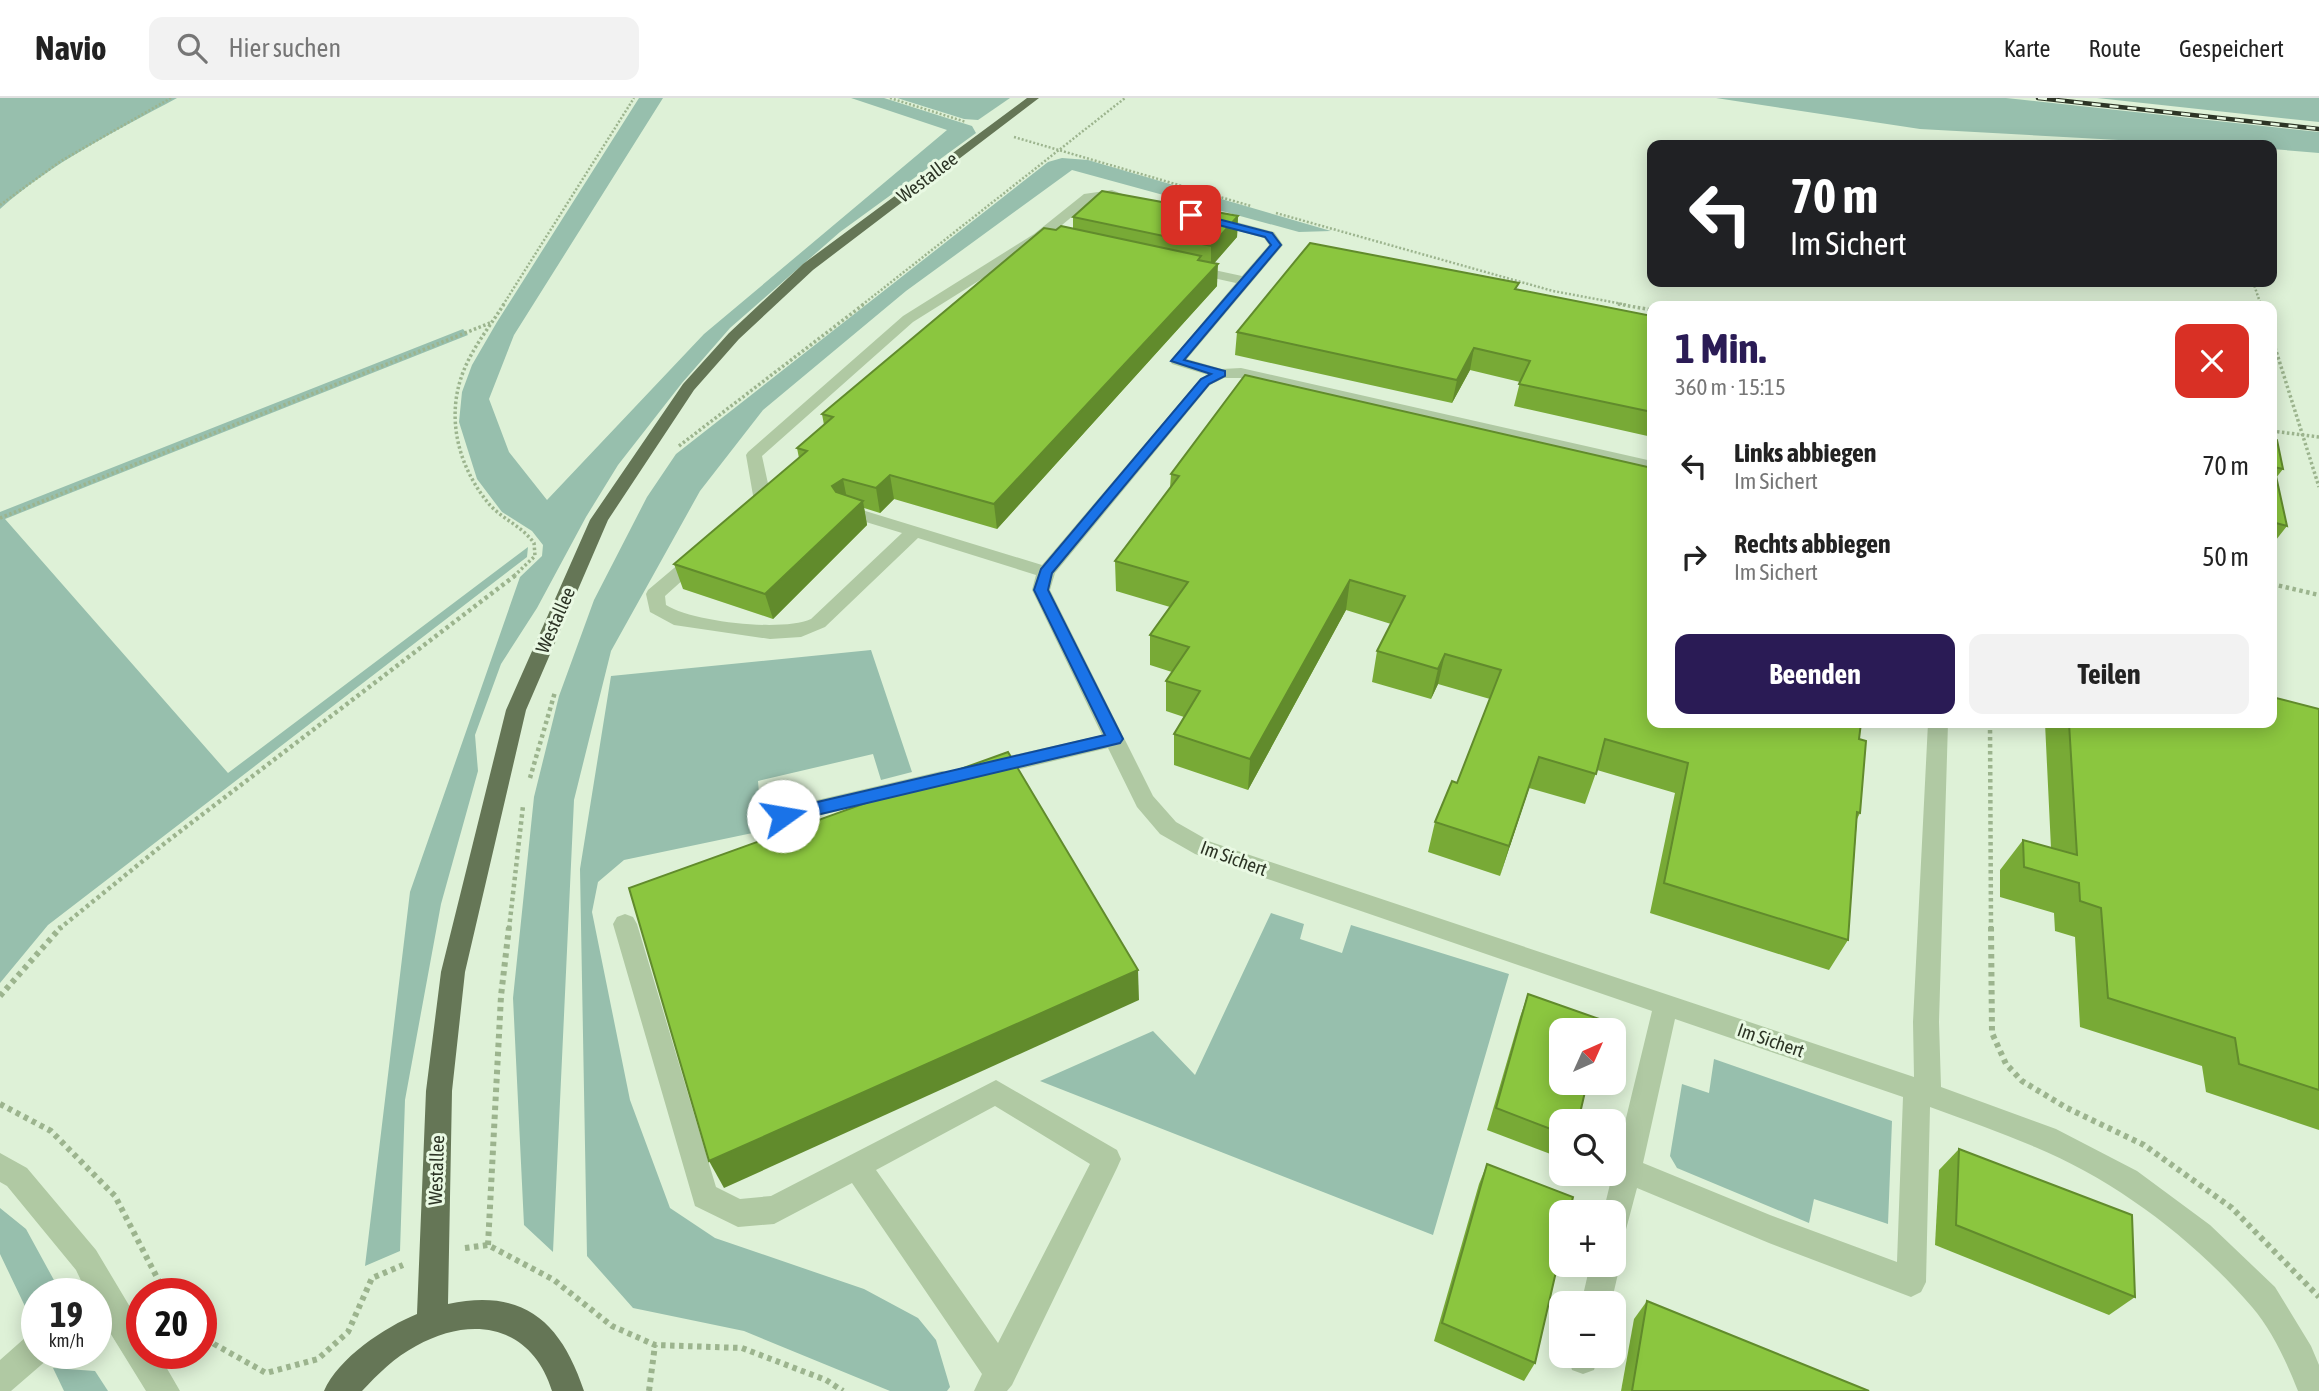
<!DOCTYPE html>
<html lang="de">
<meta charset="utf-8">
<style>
:root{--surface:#fff;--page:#f2f2f2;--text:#222;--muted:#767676;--line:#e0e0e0;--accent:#2a1b55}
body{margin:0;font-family:"Asap Condensed",sans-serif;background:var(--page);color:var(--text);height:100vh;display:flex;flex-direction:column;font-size:26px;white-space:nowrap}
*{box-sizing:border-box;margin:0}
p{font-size:23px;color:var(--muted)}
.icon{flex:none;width:38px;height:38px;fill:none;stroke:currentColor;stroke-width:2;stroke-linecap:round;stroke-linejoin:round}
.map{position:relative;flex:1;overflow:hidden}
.side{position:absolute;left:1647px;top:203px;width:630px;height:427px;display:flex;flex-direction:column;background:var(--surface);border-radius:14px;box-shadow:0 4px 18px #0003}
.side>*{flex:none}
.banner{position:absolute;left:1647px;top:42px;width:630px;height:147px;border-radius:14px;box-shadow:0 4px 18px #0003;background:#202124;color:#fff;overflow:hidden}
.needle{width:46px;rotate:45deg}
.fabs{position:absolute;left:1549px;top:920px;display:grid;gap:14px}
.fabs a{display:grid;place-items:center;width:77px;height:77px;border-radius:14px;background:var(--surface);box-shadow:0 4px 18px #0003;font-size:35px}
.speed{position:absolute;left:21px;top:1180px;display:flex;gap:14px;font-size:35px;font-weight:700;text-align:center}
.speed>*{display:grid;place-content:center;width:91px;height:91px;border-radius:50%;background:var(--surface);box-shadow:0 4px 18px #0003;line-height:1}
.speed small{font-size:18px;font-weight:400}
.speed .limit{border:10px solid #d22;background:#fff;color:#111}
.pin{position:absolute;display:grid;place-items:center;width:60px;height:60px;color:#fff;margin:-30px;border-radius:14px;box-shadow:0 4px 10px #0006}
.me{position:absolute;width:77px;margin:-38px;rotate:77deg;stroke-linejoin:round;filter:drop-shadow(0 0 5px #0008)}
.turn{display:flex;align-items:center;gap:24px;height:147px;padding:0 28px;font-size:32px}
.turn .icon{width:91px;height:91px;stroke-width:2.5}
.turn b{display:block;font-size:49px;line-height:60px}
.round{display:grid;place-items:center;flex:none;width:74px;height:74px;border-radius:14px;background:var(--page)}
.overview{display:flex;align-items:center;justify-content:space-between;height:119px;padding:0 28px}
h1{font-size:42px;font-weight:700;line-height:52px;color:var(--accent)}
.button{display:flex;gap:14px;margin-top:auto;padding:14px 28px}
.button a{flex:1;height:80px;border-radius:14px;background:var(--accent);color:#fff;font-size:28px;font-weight:700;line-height:80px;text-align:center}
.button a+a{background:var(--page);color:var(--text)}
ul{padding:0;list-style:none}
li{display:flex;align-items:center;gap:21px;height:91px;padding:0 28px}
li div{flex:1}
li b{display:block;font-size:26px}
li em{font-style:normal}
header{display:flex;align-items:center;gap:42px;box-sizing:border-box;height:98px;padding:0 35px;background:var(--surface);border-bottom:2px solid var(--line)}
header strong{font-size:33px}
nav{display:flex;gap:38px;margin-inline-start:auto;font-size:24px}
.search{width:490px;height:63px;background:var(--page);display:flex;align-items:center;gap:18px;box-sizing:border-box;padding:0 24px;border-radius:14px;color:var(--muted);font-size:26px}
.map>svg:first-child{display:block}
</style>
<header>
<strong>Navio</strong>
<div class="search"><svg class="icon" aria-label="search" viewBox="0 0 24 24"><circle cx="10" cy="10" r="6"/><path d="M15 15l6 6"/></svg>Hier suchen</div>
<nav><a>Karte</a><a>Route</a><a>Gespeichert</a></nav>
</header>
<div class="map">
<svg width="2319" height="1293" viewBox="0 0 2319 1293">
<rect width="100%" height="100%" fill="#def1d7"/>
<!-- green -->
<g fill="#97bfad">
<path d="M 0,0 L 177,0 C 116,33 51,65 0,111 Z"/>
<polygon points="639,0 663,0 514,237 489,301 509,354 547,402 704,236 947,32 851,0 884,0 972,28 976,35 840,134 730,230 682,285 618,367 586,419 537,510 501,566 475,637 478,673 441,806 405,1002 400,1153 365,1168 410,794 520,479 542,458 543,447 532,433 502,414 477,381 459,324 462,294 472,267 497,224"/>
<polygon points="897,0 1010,0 978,22 964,21"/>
<polygon points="1716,0 2006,0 2319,34 2319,55 2272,51 2272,47 2209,47 1920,31"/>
<polygon points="2097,0 2319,0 2319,24"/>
<polygon points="1062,60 1088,62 1331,133 1299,134 1072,72 906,193 763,312 700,393 611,553 574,702 553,1154 524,1127 513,900 534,699 559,598 594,502 647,399 676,356 1048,64"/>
<polygon points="463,231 468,237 5,421 228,675 528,449 527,459 48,827 0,885 0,414"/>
<polygon points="871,552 912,674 881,682 873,656 758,683 762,733 624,762 598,784 592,814 630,1002 670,1110 715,1140 864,1191 918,1220 936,1242 950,1289 947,1293 890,1293 744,1233 633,1210 587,1158 580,771 611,578"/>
<polygon points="1271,815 1304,826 1300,841 1342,855 1351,827 1509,876 1433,1137 1040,983 1153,933 1195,977"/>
<polygon points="1714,961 1892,1023 1888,1126 1814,1101 1809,1125 1677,1070 1670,1058 1682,986 1709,995"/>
<polygon points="0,1110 26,1131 61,1195 37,1195 37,1220 32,1223 0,1156"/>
<polygon points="53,1270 95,1273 108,1293 64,1293"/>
</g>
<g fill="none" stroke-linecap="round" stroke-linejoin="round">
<!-- path-far3 -->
<g stroke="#9cb48e" stroke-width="2.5" stroke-dasharray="2 2" stroke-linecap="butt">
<polyline points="890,0 966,24"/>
<polyline points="1014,39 1251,108"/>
<polyline points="0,107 61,63 171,0"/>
<polyline points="1276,115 1553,193 1628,207"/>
<polyline points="2253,184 2261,207"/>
<polyline points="503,207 634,0"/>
<polyline points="862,207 1125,0"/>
</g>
<!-- path-far2 -->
<g stroke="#9cb48e" stroke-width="3.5" stroke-dasharray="2.5 2.5" stroke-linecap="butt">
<path d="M 504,206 C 492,225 477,244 467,265 C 444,313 456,366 489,406 C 502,421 522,428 534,445 L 535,458 L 515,477"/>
<polyline points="1618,206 1652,212"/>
<polyline points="2272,240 2319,389"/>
<polyline points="2272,333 2319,339"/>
<polyline points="679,348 864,206"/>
<polyline points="0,420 490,225"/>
</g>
<!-- path-far1 -->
<g stroke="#9cb48e" stroke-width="4.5" stroke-dasharray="3.5 3.5" stroke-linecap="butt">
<polyline points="2272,486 2319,497"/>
<polyline points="1990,625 1991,831"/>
<polyline points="530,680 555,594"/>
<polyline points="59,831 165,745 517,476"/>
<polyline points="509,831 523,708"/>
</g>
<!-- path -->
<g stroke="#9cb48e" stroke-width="6" stroke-dasharray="4.5 4.5" stroke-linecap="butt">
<polyline points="1991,829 1992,935 2006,966 2022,983 2067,1010 2144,1047 2232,1110 2319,1199"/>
<polyline points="0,898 61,829"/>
<polyline points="0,1006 51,1033 115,1098 165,1195"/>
<polyline points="488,1147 501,898 509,829"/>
<polyline points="465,1150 488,1147 554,1182 612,1228 655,1247 742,1250 826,1282 843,1293"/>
<polyline points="201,1233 214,1246 266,1275 318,1261 348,1234 372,1180 403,1167"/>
<polyline points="649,1293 655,1247"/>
</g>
<!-- minor -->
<g fill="#b0c9a3" fill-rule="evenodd">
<polygon points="1112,92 1130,99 1124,103 1112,100 1092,102 1044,142 913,224 762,358 772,404 756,419 744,419 741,415 754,403 746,357 748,354 903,218 1034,136 1084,96"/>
<path d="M 1210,117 L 1274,134 L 1283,147 L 1187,261 L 1222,271 L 1241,270 L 1652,363 L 1652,373 L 1241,280 L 1224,280 L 1210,287 L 1055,475 L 1050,492 L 1153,698 L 1176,724 L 1211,744 L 1914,979 L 1913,924 L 1928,625 L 1948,625 L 1939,924 L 1941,989 L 2056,1031 L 2137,1073 L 2210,1127 L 2275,1189 L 2311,1248 L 2319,1267 L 2319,1293 L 2298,1293 C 2287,1265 2272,1232 2252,1209 C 2194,1142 2117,1083 2035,1049 C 2000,1034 1965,1022 1930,1009 L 1926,1184 L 1921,1194 L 1911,1199 L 1769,1145 L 1637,1090 L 1624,1139 L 1614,1143 L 1614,1115 L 1603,1115 L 1652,913 L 1195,756 L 1160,736 L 1137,709 L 1108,650 L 987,679 L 979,677 L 976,671 L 979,665 L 1102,637 L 1032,492 L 1036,477 L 918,440 L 825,529 L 801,539 L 770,541 L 674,527 L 650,514 L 646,496 L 648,492 L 693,454 L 705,454 L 708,458 L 705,462 L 665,498 L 666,507 C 693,524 782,534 811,521 L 902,435 L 843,417 L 840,413 L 849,408 L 1042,467 L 1200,281 L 1208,277 L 1172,266 L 1170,263 L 1236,185 L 1186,174 L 1184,171 L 1191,167 L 1242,178 L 1269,147 L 1264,140 L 1206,124 L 1206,118 ZM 1675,921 L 1903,999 L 1897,1164 L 1770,1117 L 1643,1065 Z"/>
<polygon points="942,673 950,675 953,681 950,687 783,726 775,724 772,718 775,712 783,710"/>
<path d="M 625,816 L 633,819 L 637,826 L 716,1089 L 740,1101 L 771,1098 L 996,982 L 1117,1052 L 1121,1061 L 1117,1070 L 1012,1287 L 1007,1293 L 974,1293 L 982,1276 L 852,1085 L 774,1126 L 738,1129 L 695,1108 L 613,826 L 617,819 ZM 995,1008 L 1090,1066 L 998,1245 L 876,1072 Z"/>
<polygon points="0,1055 27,1070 96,1152 142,1229 142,1255 158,1255 180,1293 146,1293 96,1212 96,1195 87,1195 76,1172 7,1088 0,1084"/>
<polygon points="1614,1156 1620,1167 1611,1206 1581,1206 1590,1167 1614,1167"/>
<polygon points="37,1235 37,1255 50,1255 48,1261 11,1293 0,1293 0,1262 26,1239"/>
<polygon points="1568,1258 1598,1258 1594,1272 1583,1276 1572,1272"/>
</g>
<!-- major -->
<path fill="#657656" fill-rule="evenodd" d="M 1027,0 L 1039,0 L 813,172 L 739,241 L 694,292 L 608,422 L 526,612 L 465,874 L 452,993 L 448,1206 C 524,1190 561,1224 584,1293 L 552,1293 C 532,1228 473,1216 416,1248 C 395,1259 378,1276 362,1293 L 324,1293 C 338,1260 385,1229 417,1216 L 426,993 L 441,874 L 506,612 L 590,422 L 683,286 L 729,235 L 803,166 Z"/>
<defs>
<polyline id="rail" points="2038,0 2319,31"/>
</defs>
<!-- rail casing -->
<use href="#rail" stroke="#2c3425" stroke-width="4.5"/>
<!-- rail -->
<use href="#rail" stroke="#e9f9e3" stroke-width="2.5" stroke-dasharray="9" stroke-linecap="butt"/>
</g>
<!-- wall -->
<g fill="#78aa36">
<polygon points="1238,118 1237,139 1214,165 1217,188 997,431 894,401 880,415 864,410 867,427 773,521 683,491 674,466 799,360 797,350 824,327 822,316 1056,132 1073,131 1073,119"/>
<polygon points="1517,192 1652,218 1652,339 1514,308 1520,284 1470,272 1452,305 1235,257 1237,234"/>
<polygon points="1245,277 1859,641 1860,715 1857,721 1848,842 1829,872 1650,815 1675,695 1597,672 1585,706 1529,690 1500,778 1428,754 1435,724 1457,685 1490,601 1438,586 1431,601 1372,584 1377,553 1391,526 1346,512 1248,692 1174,667 1174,636 1184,619 1166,613 1166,583 1172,574 1150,567 1150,537 1170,509 1116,493 1115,463 1170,390 1171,376"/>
<polygon points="2272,341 2283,371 2276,380 2287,428 2272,447"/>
<polygon points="2319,611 2319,1032 2206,994 2202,968 2080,929 2075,839 2055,833 2054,815 2000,799 2000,772 2023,742 2051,750 2045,625 2272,625"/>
<polygon points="1528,896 1561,1024 1561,1060 1487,1032 1520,919"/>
<polygon points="1959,1051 2135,1199 2109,1217 1935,1147 1939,1072"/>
<polygon points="1487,1066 1535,1265 1524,1283 1434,1243 1479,1086"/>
<polygon points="1647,1203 1869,1293 1621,1293 1634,1221"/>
</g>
<!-- shaded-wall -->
<g fill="#618b2c">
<polygon points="1238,118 1237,139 1211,169 1211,148"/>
<polygon points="1218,166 1217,188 997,431 994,406"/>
<polygon points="1474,250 1470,272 1452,305 1457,282"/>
<polygon points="890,377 894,401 880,415 876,390"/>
<polygon points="843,381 848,406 837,412 832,388"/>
<polygon points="863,403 867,427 773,521 765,496"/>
<polygon points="1350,482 1346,512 1248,692 1250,661"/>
<polygon points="1445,556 1438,586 1431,601 1438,571"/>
<polygon points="1539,659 1529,690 1500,778 1509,748"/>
<polygon points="1138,872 1139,902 724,1090 709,1063"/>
</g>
<!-- building -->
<g fill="#8bc63f" stroke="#618b2c" stroke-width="2">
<polygon points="1102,93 1238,118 1211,148 1073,119"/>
<polygon points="1061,128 1201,158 1198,162 1218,166 994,406 890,377 876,390 843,381 832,388 836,394 863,403 765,496 674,466 807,353 797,350 833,319 822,316 1044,130 1056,132"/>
<polygon points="1310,145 1519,185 1515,191 1652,218 1652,314 1519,286 1530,263 1474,250 1457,282 1237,234"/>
<polygon points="1245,277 1652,370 1652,625 1861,625 1859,641 1866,643 1860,715 1857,714 1848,842 1664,785 1688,665 1605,641 1596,676 1539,659 1509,748 1435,724 1452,683 1457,685 1501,572 1445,556 1438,571 1377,553 1405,498 1350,482 1250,661 1174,636 1200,593 1166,583 1189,549 1150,537 1188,484 1115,463 1179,378 1171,376"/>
<polygon points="2272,341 2277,342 2283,371 2274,369 2287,428 2272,424"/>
<polygon points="2272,599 2319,611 2319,992 2239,966 2235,940 2108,900 2101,810 2080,803 2079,785 2024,769 2023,742 2077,757 2069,625 2272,625"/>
<polygon points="1008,654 1138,872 709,1063 629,790"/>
<polygon points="1528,896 1602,922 1599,933 1561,933 1561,985 1587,985 1578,1024 1561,1024 1561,1035 1496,1010"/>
<polygon points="1959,1051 2132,1117 2135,1199 1956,1127"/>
<polygon points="1487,1066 1573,1099 1569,1115 1561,1115 1561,1152 1535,1265 1442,1225"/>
<polygon points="1647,1203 1869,1293 1632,1293"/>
</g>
<!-- route -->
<polygon fill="#1a73e8" stroke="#114b97" stroke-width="2" points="1191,114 1272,135 1281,147 1184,262 1225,273 1225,278 1209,286 1052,475 1048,492 1123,641 1120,645 783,725 777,723 774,718 777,714 783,712 1105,637 1034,492 1041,471 1201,281 1211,276 1171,263 1271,147 1265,139 1187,119 1186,117"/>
<g text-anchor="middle" stroke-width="6" stroke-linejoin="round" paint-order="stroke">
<!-- street labels -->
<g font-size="19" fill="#2c3425" stroke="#e9f9e3">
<text transform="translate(927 79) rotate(-37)" y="7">Westallee</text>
<text transform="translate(555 522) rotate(-66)" y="7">Westallee</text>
<text transform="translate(1234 760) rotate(20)" y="7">Im Sichert</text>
<text transform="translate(1771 942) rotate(19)" y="7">Im Sichert</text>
<text transform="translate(436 1072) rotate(-88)" y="7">Westallee</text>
</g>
</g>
</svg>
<div class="fabs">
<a><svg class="needle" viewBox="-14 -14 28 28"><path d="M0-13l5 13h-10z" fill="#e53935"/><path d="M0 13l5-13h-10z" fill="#767676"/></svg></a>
<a><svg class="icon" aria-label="search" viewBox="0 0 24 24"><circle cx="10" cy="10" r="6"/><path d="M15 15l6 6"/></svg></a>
<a>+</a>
<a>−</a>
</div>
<div class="speed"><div>19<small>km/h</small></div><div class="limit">20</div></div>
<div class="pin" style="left:1191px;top:117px;background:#d93025"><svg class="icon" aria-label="arrive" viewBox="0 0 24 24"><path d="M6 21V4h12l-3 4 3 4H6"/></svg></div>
<svg class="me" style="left:783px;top:718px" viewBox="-20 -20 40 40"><circle r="19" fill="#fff"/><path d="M0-13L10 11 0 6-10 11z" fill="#1a73e8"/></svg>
<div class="banner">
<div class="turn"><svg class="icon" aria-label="left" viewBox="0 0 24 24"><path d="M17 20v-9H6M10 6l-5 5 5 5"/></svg><div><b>70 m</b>Im Sichert</div></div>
</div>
<section class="side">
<div class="overview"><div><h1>1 Min.</h1><p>360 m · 15:15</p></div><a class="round" style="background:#d93025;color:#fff"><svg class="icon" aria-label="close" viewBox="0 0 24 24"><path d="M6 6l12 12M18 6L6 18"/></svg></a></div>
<ul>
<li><svg class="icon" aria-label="left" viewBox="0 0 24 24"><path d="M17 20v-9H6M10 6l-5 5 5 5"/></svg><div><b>Links abbiegen</b><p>Im Sichert</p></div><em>70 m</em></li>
<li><svg class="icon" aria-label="right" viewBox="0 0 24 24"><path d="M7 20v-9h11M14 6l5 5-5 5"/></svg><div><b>Rechts abbiegen</b><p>Im Sichert</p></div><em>50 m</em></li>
</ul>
<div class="button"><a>Beenden</a><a>Teilen</a></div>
</section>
</div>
